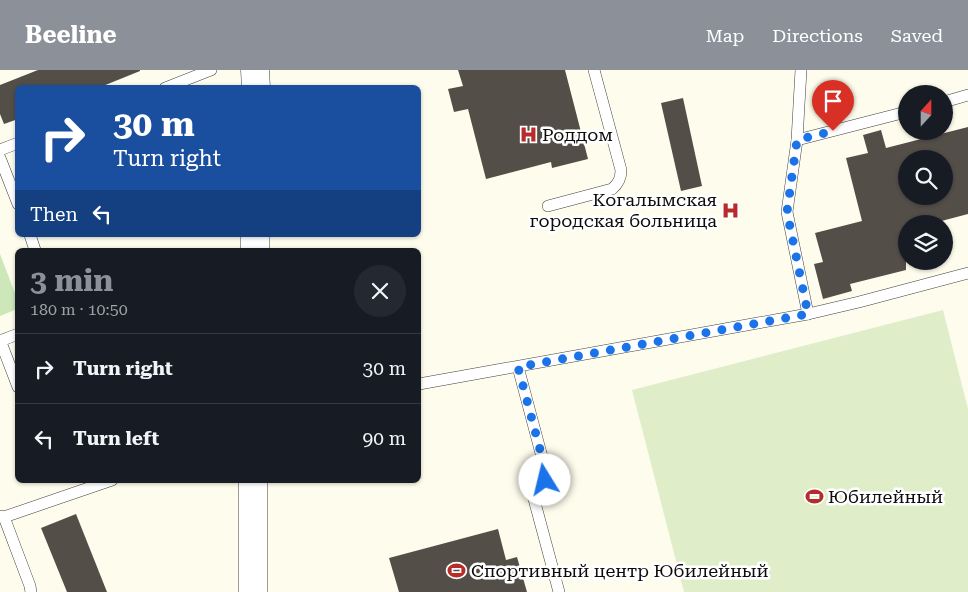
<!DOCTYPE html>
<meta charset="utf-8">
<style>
:root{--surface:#171b24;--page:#242831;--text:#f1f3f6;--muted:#9ea1a6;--line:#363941;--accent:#8c9099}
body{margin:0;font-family:"Roboto Serif",serif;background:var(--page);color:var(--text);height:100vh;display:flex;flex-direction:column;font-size:19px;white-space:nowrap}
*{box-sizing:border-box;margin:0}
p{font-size:16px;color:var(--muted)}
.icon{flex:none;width:28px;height:28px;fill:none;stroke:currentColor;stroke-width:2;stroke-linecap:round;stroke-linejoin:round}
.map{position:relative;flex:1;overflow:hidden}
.side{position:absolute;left:15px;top:178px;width:406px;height:235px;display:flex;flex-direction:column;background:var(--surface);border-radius:8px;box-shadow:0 1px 4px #0004}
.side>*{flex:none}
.banner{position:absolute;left:15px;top:15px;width:406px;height:152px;border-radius:8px;box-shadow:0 1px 4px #0004;background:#1a4fa0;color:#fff;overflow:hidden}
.needle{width:32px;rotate:21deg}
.buttons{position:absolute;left:898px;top:15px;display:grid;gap:10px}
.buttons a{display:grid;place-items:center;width:55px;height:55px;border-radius:50%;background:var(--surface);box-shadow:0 1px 4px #0004;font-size:25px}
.pin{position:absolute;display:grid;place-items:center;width:42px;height:42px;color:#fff;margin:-51px -21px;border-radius:50% 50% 50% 0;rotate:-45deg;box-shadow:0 0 5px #0007}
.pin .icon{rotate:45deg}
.me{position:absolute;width:55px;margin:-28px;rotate:351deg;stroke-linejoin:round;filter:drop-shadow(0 0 4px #0008)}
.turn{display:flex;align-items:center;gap:18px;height:105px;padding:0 15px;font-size:22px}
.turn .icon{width:65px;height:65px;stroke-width:2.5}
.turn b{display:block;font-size:35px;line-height:42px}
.then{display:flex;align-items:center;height:48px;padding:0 15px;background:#0003;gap:10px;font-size:19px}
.round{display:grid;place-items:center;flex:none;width:52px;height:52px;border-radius:26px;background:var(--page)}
.headline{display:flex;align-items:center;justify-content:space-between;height:85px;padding:0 15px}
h1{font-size:30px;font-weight:700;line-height:38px;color:var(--accent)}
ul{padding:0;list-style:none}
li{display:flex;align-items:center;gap:15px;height:70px;padding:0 15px;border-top:1px solid var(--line)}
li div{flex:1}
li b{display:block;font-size:19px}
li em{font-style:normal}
header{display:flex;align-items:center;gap:30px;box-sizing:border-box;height:70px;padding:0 25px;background:var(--accent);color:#fff}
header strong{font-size:24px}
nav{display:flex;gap:28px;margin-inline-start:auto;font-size:18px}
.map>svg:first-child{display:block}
</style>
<header>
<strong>Beeline</strong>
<nav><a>Map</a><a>Directions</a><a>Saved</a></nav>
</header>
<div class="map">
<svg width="968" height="522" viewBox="0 0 968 522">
<rect width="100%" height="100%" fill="#fefcec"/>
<!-- green -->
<polygon fill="#cde7b8" points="0,184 18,231 17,239 0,246"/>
<!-- pitch -->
<polygon fill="#dfeec9" points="943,240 968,339 968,522 684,522 632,320"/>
<!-- building -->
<g fill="#544e49" fill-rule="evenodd">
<polygon points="38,0 140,0 140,1 98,18 18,18 18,49 4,54 0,44 0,15"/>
<polygon points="458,0 565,0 588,89 552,98 551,92 486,109 468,39 454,42 448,19 463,16"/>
<polygon points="683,28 702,116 681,121 661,33"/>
<path d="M 968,57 L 968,144 L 930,154 L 906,154 L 906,200 L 850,214 L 852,221 L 823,229 L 814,194 L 823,192 L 815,163 L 862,151 L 846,88 L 868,83 L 863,65 L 881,60 L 886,78 ZM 906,89 L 944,89 L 944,126 L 906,126 Z"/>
<polygon points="76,444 107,522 67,522 41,458"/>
<polygon points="498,459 506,490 517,487 527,522 399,522 389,488"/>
</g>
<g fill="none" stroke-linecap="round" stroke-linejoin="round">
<defs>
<g id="service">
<polyline points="801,0 797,70 787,142 808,244"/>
<polyline points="165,18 211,0"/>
<polyline points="944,32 968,25"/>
<polyline points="797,70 906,42"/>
<polyline points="0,80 18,73"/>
<polyline points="0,88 18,134"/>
<path d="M 548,136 L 612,119 C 618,114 621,109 621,100 L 594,0"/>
<polyline points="30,165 35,180"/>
<polyline points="0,270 18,317"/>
<polyline points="0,271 18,264"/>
<polyline points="518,297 546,402 545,410 539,415 531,418 559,522"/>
<polyline points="419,314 808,244 859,232 968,203"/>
<polyline points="0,446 4,447 112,410"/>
<polyline points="4,447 30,516 31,522"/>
</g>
<g id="tertiary">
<polyline points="255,0 256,18"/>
<polyline points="255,180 255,165"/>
<polyline points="253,522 253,410"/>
</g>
</defs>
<!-- service casing -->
<use href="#service" stroke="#3f3f3f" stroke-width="12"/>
<!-- tertiary casing -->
<use href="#tertiary" stroke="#3f3f3f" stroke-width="29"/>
<!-- service -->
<use href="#service" stroke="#fff" stroke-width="11"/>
<!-- tertiary -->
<use href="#tertiary" stroke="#fff" stroke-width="28"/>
</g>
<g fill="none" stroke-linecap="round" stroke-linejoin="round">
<!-- route -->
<polyline stroke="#1a73e8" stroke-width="9" stroke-dasharray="0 16.2" points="545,410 546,402 518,297 808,244 787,142 797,70 833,61"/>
</g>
<!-- icons -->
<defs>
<symbol id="hospital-bare" viewBox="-9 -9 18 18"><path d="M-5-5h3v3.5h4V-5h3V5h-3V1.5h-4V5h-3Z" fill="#b62c2b" stroke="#fff" stroke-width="2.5" paint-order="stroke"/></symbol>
<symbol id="stadium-bare" viewBox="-9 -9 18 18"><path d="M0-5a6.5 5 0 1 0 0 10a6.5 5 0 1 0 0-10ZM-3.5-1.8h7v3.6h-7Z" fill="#b62c2b" stroke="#fff" stroke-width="2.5" paint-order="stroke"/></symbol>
</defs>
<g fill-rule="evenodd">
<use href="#hospital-bare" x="516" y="52" width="25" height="25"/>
<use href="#hospital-bare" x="718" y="128" width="25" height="25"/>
<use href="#stadium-bare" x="802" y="414" width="25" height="25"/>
<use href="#stadium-bare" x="444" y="488" width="25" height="25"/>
</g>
<g text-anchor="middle" stroke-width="5" stroke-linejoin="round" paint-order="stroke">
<!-- poi labels -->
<g font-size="18" fill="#0c0c0c" stroke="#fff" text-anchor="start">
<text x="542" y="71">Роддом</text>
<text x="717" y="136" text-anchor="end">Когалымская<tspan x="717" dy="21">городская больница</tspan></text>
<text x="828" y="433">Юбилейный</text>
<text x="471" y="507">Спортивный центр Юбилейный</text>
</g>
</g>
</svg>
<div class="buttons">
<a><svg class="needle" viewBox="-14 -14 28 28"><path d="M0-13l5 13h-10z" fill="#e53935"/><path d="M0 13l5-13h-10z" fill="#9ea1a6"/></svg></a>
<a><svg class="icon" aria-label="search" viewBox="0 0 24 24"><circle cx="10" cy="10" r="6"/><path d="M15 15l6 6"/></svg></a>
<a><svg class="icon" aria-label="layers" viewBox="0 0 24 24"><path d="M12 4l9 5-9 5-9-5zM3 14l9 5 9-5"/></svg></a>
</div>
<div class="pin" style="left:833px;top:61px;background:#d93025"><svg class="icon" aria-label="arrive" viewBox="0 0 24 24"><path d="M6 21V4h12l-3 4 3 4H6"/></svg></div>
<svg class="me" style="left:545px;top:410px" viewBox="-20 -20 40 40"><circle r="19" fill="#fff"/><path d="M0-13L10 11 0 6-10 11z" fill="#1a73e8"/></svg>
<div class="banner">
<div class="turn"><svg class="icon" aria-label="right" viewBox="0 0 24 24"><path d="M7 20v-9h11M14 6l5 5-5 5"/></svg><div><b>30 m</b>Turn right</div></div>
<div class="then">Then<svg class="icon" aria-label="left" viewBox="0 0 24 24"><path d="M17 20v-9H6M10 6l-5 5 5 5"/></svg></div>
</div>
<section class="side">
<div class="headline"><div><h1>3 min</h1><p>180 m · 10:50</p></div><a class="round"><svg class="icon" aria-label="close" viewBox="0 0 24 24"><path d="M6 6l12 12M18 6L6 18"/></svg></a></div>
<ul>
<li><svg class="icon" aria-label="right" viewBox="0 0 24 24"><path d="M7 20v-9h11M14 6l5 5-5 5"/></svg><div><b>Turn right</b></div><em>30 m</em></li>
<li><svg class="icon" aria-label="left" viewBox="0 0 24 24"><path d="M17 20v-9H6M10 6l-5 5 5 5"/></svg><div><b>Turn left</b></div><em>90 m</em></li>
</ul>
</section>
</div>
